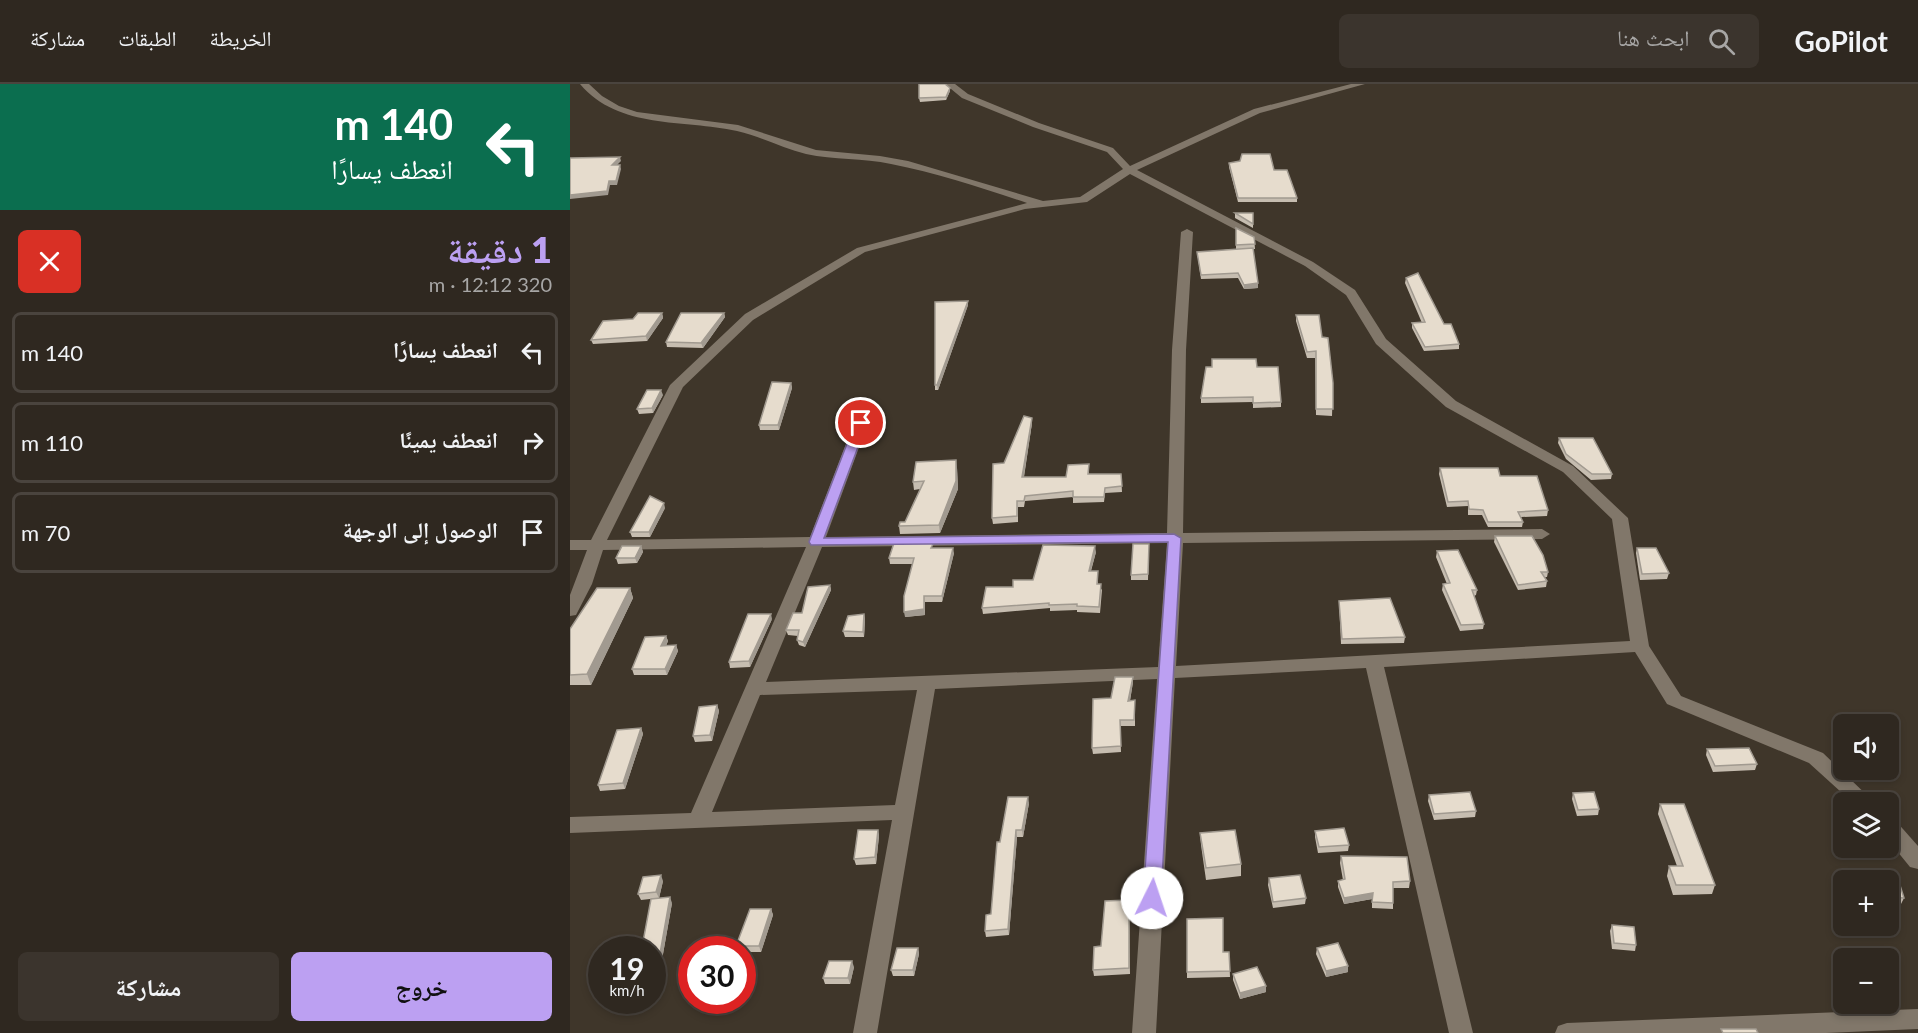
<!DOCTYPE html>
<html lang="ar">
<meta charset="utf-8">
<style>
:root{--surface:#2f2820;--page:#3b342d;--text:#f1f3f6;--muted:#a7a6a5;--line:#4a443e;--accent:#bca0f2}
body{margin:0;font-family:Lato,"Noto Naskh Arabic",sans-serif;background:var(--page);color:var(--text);direction:rtl;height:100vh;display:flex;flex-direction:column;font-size:22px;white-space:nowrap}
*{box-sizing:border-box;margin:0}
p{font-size:20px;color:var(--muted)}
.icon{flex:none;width:33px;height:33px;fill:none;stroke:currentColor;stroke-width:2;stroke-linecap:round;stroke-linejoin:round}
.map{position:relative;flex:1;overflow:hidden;direction:ltr}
.panel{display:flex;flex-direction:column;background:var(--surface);width:570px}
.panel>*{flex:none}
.banner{background:#0b6e4f;color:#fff;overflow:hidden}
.controls{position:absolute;left:1263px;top:630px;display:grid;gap:12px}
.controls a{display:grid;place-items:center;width:66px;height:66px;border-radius:9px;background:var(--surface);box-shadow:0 3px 9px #0003,0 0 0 2px var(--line);font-size:30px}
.speed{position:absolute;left:18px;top:852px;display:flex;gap:12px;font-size:30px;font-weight:700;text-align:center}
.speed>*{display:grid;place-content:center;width:78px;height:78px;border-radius:50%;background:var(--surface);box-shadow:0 3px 9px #0003,0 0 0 2px var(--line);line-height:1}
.speed small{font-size:15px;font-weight:400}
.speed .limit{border:9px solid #d22;background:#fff;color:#111}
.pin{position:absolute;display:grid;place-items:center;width:51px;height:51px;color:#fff;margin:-26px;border:3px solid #fff;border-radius:50%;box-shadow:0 2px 6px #0007}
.me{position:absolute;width:66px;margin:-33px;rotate:4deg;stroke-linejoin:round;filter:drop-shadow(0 0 4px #0008)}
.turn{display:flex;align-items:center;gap:21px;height:126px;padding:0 18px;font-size:27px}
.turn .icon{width:78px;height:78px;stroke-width:2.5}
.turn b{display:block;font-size:42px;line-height:51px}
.round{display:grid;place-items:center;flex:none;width:63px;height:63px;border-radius:9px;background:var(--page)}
.overview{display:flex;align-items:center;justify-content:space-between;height:102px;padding:0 18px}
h1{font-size:36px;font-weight:800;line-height:45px;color:var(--accent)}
.action{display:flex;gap:12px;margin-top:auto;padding:12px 18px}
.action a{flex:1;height:69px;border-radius:9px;background:var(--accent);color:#111;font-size:24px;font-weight:800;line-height:69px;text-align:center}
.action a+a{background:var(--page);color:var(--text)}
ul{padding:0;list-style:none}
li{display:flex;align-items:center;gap:18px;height:81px;margin:0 12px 9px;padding:0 6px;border:3px solid var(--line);border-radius:9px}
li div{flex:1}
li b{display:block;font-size:22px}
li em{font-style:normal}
header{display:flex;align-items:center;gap:36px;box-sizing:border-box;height:84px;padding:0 30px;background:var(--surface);border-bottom:2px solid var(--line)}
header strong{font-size:28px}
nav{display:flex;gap:33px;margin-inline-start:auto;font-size:21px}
.search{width:420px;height:54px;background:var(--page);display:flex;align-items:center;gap:15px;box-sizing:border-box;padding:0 21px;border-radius:9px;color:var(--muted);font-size:22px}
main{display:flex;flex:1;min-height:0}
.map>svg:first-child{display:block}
</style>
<header>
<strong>GoPilot</strong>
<div class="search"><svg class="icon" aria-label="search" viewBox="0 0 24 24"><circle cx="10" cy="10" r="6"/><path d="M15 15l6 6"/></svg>ابحث هنا</div>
<nav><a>الخريطة</a><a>الطبقات</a><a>مشاركة</a></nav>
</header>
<main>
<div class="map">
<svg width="1348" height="949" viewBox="0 0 1348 949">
<rect width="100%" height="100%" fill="#3f362a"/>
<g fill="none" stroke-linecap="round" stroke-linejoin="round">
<!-- minor -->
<g fill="#81776a" fill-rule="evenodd">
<path d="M 10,0 L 19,0 L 32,12 L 49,22 L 67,28 L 168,41 L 246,66 L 310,72 L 338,77 L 473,117 L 510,113 L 553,85 L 537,68 L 463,43 L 392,14 L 375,0 L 385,0 L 398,10 L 469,39 L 543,64 L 560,82 L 684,25 L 781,0 L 795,0 L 690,29 L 567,86 L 743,178 L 785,206 L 816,255 L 886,317 L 1003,382 L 1058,434 L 1079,562 L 1111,612 L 1253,669 L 1304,718 L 1282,718 L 1239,679 L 1097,620 L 1065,568 L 814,583 L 903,949 L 879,949 L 796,584 L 605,594 L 586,949 L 562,949 L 587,595 L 365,605 L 307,949 L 283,949 L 322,736 L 0,749 L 0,733 L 121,729 L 236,463 L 33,466 L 22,500 L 6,531 L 0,532 L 0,511 L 17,466 L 0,466 L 0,456 L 21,456 L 100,301 L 175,230 L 287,164 L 457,119 C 412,104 368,89 321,80 C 293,74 264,76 236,70 C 212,64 190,52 167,47 C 113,35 49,46 10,0 ZM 560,90 L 735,182 L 776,211 L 806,260 L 876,323 L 993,388 L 1042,435 L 1060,557 L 606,582 L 613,459 L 972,455 L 980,450 L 972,445 L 613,449 L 616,266 L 623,148 L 617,145 L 611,148 L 602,266 L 597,449 L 256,453 L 298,339 L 291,335 L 284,339 L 240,453 L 37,456 L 113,303 L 183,236 L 295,168 L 455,125 L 517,118 ZM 597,459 L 588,583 L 196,598 L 252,463 ZM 347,606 L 325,721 L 142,728 L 190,611 Z"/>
<polygon points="1318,733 1325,736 1348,762 1348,785 1340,783 1318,756"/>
<polygon points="1348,925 1348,945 1256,949 985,949 988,942 997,939"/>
</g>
</g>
<!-- wall -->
<g fill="#c6bdb0">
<polygon points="380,4 380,7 376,16 350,18 349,14"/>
<polygon points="659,79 727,114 727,118 668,118 659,83"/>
<polygon points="665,129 683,129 683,144 665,134"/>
<polygon points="666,144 684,153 685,165 683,165 688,204 674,205 668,194 631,195 627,168 666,165"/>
<polygon points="836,194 889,260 889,265 854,267 842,244 842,239 852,239 835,199"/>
<polygon points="398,217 398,221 368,306 365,306 365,301"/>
<polygon points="92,229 93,234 77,257 23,260 21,256 63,235"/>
<polygon points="154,229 155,233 133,264 97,263 96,258"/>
<polygon points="726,231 752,253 763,299 762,332 746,331 745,274 737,274 726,237"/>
<polygon points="687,283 711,318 711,323 683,324 683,318 631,319 631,314"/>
<polygon points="221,299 222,304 209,346 190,346 189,341"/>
<polygon points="93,311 83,329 69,330 67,325"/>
<polygon points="462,334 462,339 454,393 496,393 519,380 519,390 551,390 552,408 535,409 534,418 503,419 503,413 455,417 454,423 448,423 448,438 423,440 422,434 434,379"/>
<polygon points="989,354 1042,390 1041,395 1021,396 996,375 988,359"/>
<polygon points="387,384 388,405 370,449 330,450 329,442 335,438 350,405 344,406 343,398"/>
<polygon points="870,384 978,426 977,432 951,433 953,438 952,443 918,443 912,431 898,431 898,422 877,423 869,390"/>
<polygon points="95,424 80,453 62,453 60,448"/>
<polygon points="925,452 978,488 977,493 975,493 977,497 976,503 948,506 924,458"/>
<polygon points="579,460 578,496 561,496 561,491"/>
<polygon points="71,462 73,468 67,479 48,480 46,474"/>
<polygon points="364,464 384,469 372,518 355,518 355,531 335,533 343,480 320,480 319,474"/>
<polygon points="1067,464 1099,489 1097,495 1070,496 1066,469"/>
<polygon points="867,467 907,506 906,511 904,512 914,540 913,545 890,547 872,506 873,500 877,500 866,473"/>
<polygon points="526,468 521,487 528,493 528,500 532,506 530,529 507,528 507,526 480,527 480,524 413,530 412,524 443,503 463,496"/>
<polygon points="260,501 261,506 235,563 229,561 227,556 228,552 218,551 216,546"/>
<polygon points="60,504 63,514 21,601 0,601 0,545"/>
<polygon points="769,517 835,553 834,559 771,560"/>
<polygon points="294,530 295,536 294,553 275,553 273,547"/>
<polygon points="202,535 180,583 160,584 159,578"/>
<polygon points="96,552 98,557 96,562 106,561 108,567 97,591 64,591 62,585"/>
<polygon points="563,593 563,598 560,617 565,622 565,642 550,642 551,668 523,670 522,664 541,614"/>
<polygon points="147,621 149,627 142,657 125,658 123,652"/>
<polygon points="71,644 73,650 55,705 30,707 28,701"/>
<polygon points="1137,665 1187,680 1185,686 1143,688 1136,671"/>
<polygon points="1003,709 1029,725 1028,731 1007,732 1002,715"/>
<polygon points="859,711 906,727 905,733 864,736 858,717"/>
<polygon points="459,719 453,753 447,753 439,851 416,853 415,847 421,830 430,758"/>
<polygon points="1090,720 1145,801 1142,810 1103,811 1097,792 1099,782 1107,782 1088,730"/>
<polygon points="308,746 309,752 306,780 286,781 284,775"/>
<polygon points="745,747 779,761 778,767 748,769 745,753"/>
<polygon points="630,749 671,780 671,792 636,796 631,761"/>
<polygon points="771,772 840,797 839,804 823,804 823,825 802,824 802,815 774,820 768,803 768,797 773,796 770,779"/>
<polygon points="1307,790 1327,792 1334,814 1331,820 1318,819 1318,796 1305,796"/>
<polygon points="699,794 736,814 735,820 703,824 698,801"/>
<polygon points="93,797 89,814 71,816 68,810"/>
<polygon points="559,816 560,890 524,892 523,886"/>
<polygon points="102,819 90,887 82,888 82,866 73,858"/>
<polygon points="201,825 203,831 191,868 172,868 172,866 167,866 166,862"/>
<polygon points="617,835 653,868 659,868 660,893 617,894"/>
<polygon points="1042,841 1066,861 1065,867 1042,865 1040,847"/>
<polygon points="348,864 349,870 344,892 323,892 321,886"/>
<polygon points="747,864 778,882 778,888 756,893 746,870"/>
<polygon points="284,883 280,900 255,900 253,894"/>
<polygon points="663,890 696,902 696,908 670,915 663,896"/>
</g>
<!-- shaded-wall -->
<g fill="#a19a90">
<polygon points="380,4 380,7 376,16 376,13"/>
<polygon points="50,73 51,77 43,85 42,81"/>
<polygon points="50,81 51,85 47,101 40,101 38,111 0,115 0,111 39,97"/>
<polygon points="688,199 688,204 674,205 674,201"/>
<polygon points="398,217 398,221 368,306 367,301"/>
<polygon points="92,229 93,234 77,257 76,252"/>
<polygon points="154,229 155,233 133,264 131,259"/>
<polygon points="221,299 222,304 209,346 208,341"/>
<polygon points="91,306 93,311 83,329 82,324"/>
<polygon points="462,334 462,339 453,398 452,393"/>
<polygon points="386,376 387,384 388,405 370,449 369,441"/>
<polygon points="94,419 95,424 80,453 79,448"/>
<polygon points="71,462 73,468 67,479 65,474"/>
<polygon points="525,462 526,468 519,493 519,487"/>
<polygon points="383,464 384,469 372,518 372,512"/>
<polygon points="260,501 261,506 235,563 233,558"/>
<polygon points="60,504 63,514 21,601 17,590"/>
<polygon points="354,512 355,531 335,533 334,528"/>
<polygon points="201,530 202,535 180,583 179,577"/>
<polygon points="294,530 295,536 294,553 293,548"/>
<polygon points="96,552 98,557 93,568 91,562"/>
<polygon points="106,561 108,567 97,591 95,585"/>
<polygon points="563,593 563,598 559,622 558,617"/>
<polygon points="147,621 149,627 142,657 140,651"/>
<polygon points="71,644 73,650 55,705 53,699"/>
<polygon points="458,713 459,719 453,753 452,746"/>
<polygon points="308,746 309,752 306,780 305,773"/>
<polygon points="446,746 447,753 439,851 438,845"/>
<polygon points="91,791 93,797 89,814 86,808"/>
<polygon points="803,809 802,815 774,820 774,814"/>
<polygon points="100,813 102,819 90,887 88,881"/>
<polygon points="201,825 203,831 191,868 189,862"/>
<polygon points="348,864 349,870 344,892 343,886"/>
<polygon points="282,877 284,883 280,900 278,894"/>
<polygon points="778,882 778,888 756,893 756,887"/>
<polygon points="696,902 696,908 670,915 670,909"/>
</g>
<!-- building -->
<g fill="#e6dccd" stroke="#a19a90" stroke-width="1.5">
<polygon points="349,0 375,0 380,4 376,13 349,14"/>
<polygon points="672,70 700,70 704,86 717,86 727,114 668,114 659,79 670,77"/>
<polygon points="50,73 42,81 50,81 46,97 39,97 37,107 0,111 0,74"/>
<polygon points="665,129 683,129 683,140"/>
<polygon points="666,144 684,153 685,160 666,161"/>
<polygon points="683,164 688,199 674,201 668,189 631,191 627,168"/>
<polygon points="848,189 874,240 881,240 889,260 855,263 842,239 855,238 836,194"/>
<polygon points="398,217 367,301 365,301 365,218"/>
<polygon points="68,229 92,229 76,252 21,256 33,237 63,235"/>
<polygon points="111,229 154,229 131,259 96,258"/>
<polygon points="726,231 749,231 752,253 758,254 763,299 763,325 746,325 746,267 737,268"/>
<polygon points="642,275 686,275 687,283 708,283 711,318 683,319 683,313 631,314 636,283 642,283"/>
<polygon points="202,298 221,299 208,341 189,341"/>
<polygon points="77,306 91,306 82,324 67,325"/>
<polygon points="454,332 462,334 452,393 496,393 498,381 519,380 518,390 551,390 552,402 535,404 534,413 503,413 503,407 455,412 454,417 447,417 447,432 422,434 423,380 434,379"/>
<polygon points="989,354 1023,354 1042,390 1022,390 996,370"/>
<polygon points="386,376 386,397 369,441 329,442 330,438 335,438 354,397 343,398 346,378"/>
<polygon points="870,384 928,384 930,392 967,392 978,426 948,428 953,438 918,438 913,426 899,425 898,417 878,418"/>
<polygon points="80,412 94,419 79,448 60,448"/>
<polygon points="925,452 962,452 973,471 978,488 971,488 977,497 948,501"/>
<polygon points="364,458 361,464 383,464 372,512 354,512 354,525 334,528 334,512 344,474 319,474 324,459"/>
<polygon points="563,460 579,460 578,490 561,491"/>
<polygon points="473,461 525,462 519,487 528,487 527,500 531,500 529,523 507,522 507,520 479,521 479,519 412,524 416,503 443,503 443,496 463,496"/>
<polygon points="52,462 71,462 65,474 46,474"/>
<polygon points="1067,464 1086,464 1099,489 1072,490"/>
<polygon points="888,466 907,506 902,506 914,540 891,541 873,500 880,499 867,467"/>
<polygon points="260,501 233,558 227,556 229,546 216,546 223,529 232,529 238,503"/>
<polygon points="27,504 60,504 17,590 0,591 0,545"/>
<polygon points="820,514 835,553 772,555 769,517"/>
<polygon points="178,530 201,530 179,577 159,578"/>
<polygon points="294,530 293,548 273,547 278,532"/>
<polygon points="96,552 91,562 106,561 95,585 62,585 75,553"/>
<polygon points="545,593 563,593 558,617 565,616 564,636 550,636 551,662 522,664 523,615 541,614"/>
<polygon points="147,621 140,651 123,652 129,623"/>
<polygon points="71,644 53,699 28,701 47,646"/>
<polygon points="1179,664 1187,680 1145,682 1137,665"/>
<polygon points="900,708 906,727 864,730 859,711"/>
<polygon points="1024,708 1029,725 1008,726 1003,709"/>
<polygon points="438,713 458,713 452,746 446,746 438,845 415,847 416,831 421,830 427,758 430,758"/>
<polygon points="1090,720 1114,720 1145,801 1106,801 1099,782 1113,782"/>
<polygon points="774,744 779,761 749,763 745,747"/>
<polygon points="288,746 308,746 305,773 284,775"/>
<polygon points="665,746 671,780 636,784 630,749"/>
<polygon points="771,772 837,773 840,797 823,798 823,819 802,818 803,809 774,814 768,797 775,795"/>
<polygon points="1307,790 1327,792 1334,814 1318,813 1318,796 1309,796"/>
<polygon points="91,791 86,808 68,810 73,793"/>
<polygon points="730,791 736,814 703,818 699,794"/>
<polygon points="100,813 88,881 82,881 82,866 64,866 67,858 73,858 81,815"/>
<polygon points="559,816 559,884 523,886 524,863 531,862 535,817"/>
<polygon points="180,825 201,825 189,862 166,862"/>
<polygon points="653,834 653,868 659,868 660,887 617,888 617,835"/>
<polygon points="1042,841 1064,843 1066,861 1044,859"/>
<polygon points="768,859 778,882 756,887 747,864"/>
<polygon points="327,864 348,864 343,886 321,886"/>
<polygon points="259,877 282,877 278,894 253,894"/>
<polygon points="687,883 696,902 670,909 663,890"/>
<polygon points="1151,945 1186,945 1188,949 1153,949"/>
</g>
<!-- route -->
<polygon fill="#bca0f2" stroke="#7a689d" stroke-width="1.5" points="291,335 297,339 254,454 604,450 611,454 591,814 589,819 582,821 576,819 573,814 598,458 241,461 239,458 285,339"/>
</svg>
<div class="controls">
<a><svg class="icon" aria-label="sound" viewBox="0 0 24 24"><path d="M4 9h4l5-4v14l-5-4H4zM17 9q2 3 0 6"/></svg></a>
<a><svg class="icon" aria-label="layers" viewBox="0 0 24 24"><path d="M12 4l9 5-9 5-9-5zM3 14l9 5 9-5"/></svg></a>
<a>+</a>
<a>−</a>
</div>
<div class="speed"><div>19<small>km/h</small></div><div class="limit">30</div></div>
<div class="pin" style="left:291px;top:339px;background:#d93025"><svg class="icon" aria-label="arrive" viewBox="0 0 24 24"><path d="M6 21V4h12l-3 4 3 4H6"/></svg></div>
<svg class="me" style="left:582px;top:814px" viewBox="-20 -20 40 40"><circle r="19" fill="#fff"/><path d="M0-13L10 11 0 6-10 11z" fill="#bca0f2"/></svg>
</div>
<section class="panel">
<div class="banner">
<div class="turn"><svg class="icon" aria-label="left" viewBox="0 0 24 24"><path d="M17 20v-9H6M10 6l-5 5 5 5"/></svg><div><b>140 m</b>انعطف يسارًا</div></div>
</div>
<div class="overview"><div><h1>1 دقيقة</h1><p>320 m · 12:12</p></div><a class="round" style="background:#d93025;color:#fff"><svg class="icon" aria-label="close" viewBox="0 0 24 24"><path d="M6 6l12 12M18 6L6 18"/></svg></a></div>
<ul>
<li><svg class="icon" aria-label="left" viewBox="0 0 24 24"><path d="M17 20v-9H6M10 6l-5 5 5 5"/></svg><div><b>انعطف يسارًا</b></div><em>140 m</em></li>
<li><svg class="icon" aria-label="right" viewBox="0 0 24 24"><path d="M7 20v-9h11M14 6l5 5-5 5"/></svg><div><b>انعطف يمينًا</b></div><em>110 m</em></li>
<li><svg class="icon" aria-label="arrive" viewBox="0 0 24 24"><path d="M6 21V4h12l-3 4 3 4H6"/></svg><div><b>الوصول إلى الوجهة</b></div><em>70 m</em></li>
</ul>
<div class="action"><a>خروج</a><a>مشاركة</a></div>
</section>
</main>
